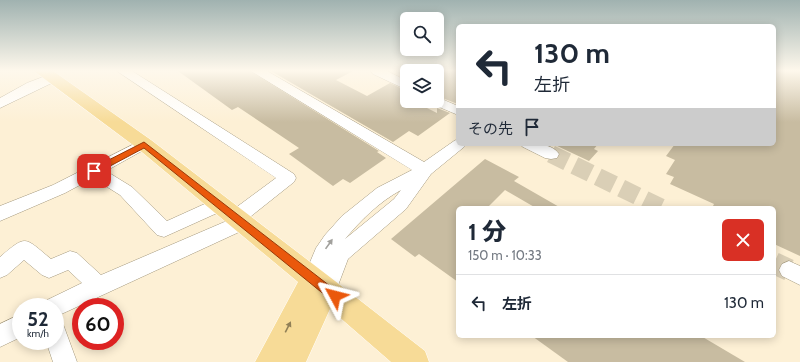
<!DOCTYPE html>
<html lang="ja">
<meta charset="utf-8">
<style>
:root{--surface:#fff;--page:#f2f2f3;--text:#1f2937;--muted:#747a83;--line:#e0e1e3}
body{margin:0;font-family:Cabin,"Noto Sans JP",sans-serif;background:var(--page);color:var(--text);height:100vh;display:flex;flex-direction:column;font-size:15px;white-space:nowrap}
*{box-sizing:border-box;margin:0}
p{font-size:13px;color:var(--muted)}
.icon{flex:none;width:22px;height:22px;fill:none;stroke:currentColor;stroke-width:2;stroke-linecap:round;stroke-linejoin:round}
.map{position:relative;flex:1;overflow:hidden}
.details{position:absolute;left:456px;top:206px;width:320px;height:132px;display:flex;flex-direction:column;background:var(--surface);border-radius:6px;box-shadow:0 2px 10px #0003}
.details>*{flex:none}
.hud{position:absolute;left:456px;top:24px;width:320px;height:122px;border-radius:6px;box-shadow:0 2px 10px #0003;background:#fff;color:var(--text);overflow:hidden}
.fabs{position:absolute;left:400px;top:12px;display:grid;gap:8px}
.fabs a{display:grid;place-items:center;width:44px;height:44px;border-radius:6px;background:var(--surface);box-shadow:0 2px 10px #0003;font-size:20px}
.speed{position:absolute;left:12px;top:298px;display:flex;gap:8px;font-size:20px;font-weight:700;text-align:center}
.speed>*{display:grid;place-content:center;width:52px;height:52px;border-radius:50%;background:var(--surface);box-shadow:0 2px 10px #0003;line-height:1}
.speed small{font-size:10px;font-weight:400}
.speed .limit{border:6px solid #d22;background:#fff;color:#111}
.pin{position:absolute;display:grid;place-items:center;width:34px;height:34px;color:#fff;margin:-17px;border-radius:8px;box-shadow:0 2px 6px #0006}
.me{position:absolute;width:44px;margin:-22px;rotate:308deg;stroke-linejoin:round;filter:drop-shadow(0 0 3px #0008)}
.turn{display:flex;align-items:center;gap:14px;height:84px;padding:0 12px;font-size:18px}
.turn .icon{width:52px;height:52px;stroke-width:2.5}
.turn b{display:block;font-size:28px;line-height:34px}
.then{display:flex;align-items:center;height:38px;padding:0 12px;background:#0003;gap:8px;font-size:15px}
.round{display:grid;place-items:center;flex:none;width:42px;height:42px;border-radius:6px;background:var(--page)}
.head{display:flex;align-items:center;justify-content:space-between;height:68px;padding:0 12px}
h1{font-size:24px;font-weight:800;line-height:30px}
ul{padding:0;list-style:none}
li{display:flex;align-items:center;gap:12px;height:56px;padding:0 12px;border-top:1px solid var(--line)}
li div{flex:1}
li b{display:block;font-size:15px}
li em{font-style:normal}
.map>svg:first-child{display:block}
</style>
<div class="map">
<svg width="800" height="362" viewBox="0 0 800 362">
<rect width="100%" height="100%" fill="#fdf0d5"/>
<!-- building -->
<g fill="#c8bca1">
<polygon points="178,71 250,71 379,151 377,152 386,158 350,183 343,179 333,186 289,154 299,148 238,107 232,110"/>
<polygon points="271,71 353,71 336,80 367,96 390,83 407,91 407,101 413,101 437,113 437,108 450,113 418,136 409,131 393,142"/>
<polygon points="437,71 458,71 458,104 437,96"/>
<polygon points="774,71 800,71 800,256 774,244 774,208 712,208 714,204 670,184 674,177 666,174 675,160 666,156 675,144 774,144"/>
<polygon points="553,144 598,144 594,149 598,151 589,161"/>
<polygon points="485,159 519,177 514,181 561,208 536,208 505,190 487,208 458,208 458,282 419,254 415,257 391,239"/>
<polygon points="532,336 701,336 745,362 568,362"/>
</g>
<g fill="none" stroke-linecap="round" stroke-linejoin="round">
<!-- minor-tunnel-far1 -->
<polyline stroke="#dacfb6" stroke-width="18" stroke-dasharray="18 8" stroke-linecap="butt" points="551,154 662,208"/>
<!-- minor-tunnel -->
<polyline stroke="#dacfb6" stroke-width="22" stroke-dasharray="22 11" stroke-linecap="butt" points="774,263 789,270"/>
<defs>
<g id="minor">
<path d="M 117,71 L 132,71 L 294,174 L 296,178 L 294,182 L 250,217 L 252,222 L 250,227 L 55,317 L 55,307 L 44,307 L 47,300 L 82,283 L 68,270 L 49,278 L 42,275 L 24,260 L 7,275 L 0,278 L 0,257 C 27,234 24,237 51,259 L 70,251 L 77,253 L 101,275 L 229,220 L 228,217 L 230,212 L 276,178 Z"/>
<path d="M 251,71 L 267,71 L 424,162 L 454,141 L 458,139 L 458,144 L 467,144 L 464,147 L 431,174 L 406,209 L 348,259 L 334,296 L 326,298 L 318,296 L 315,289 L 316,287 L 313,288 L 306,285 L 303,279 L 316,248 L 325,235 L 342,216 L 377,188 L 412,170 ZM 401,190 L 394,199 L 345,239 C 361,220 379,202 401,190 Z"/>
<polygon points="371,71 387,71 407,81 407,90 373,74"/>
<polygon points="51,74 56,75 57,78 56,81 0,108 0,98 27,83"/>
<polygon points="437,97 458,106 458,115 432,104 430,101 437,101"/>
<polygon points="144,139 149,141 152,144 149,147 106,171 132,187 167,221 220,197 226,199 229,204 226,209 164,237 157,235 120,195 93,178 65,193 0,221 0,206 53,185"/>
<path d="M 520,144 C 533,144 551,142 559,154 L 557,158 L 551,159 L 545,158 L 523,147 Z"/>
<polygon points="789,261 800,266 800,285 782,276 779,270 782,264"/>
<polygon points="21,314 21,337 0,347 0,324"/>
<polygon points="55,321 63,324 77,362 53,362 46,341 55,341"/>
</g>
<polygon id="major" points="34,71 53,71 151,140 335,281 425,351 429,362 391,362 330,309 306,362 255,362 298,282 137,148"/>
</defs>
<!-- minor casing -->
<use href="#minor" stroke="#a3987e" stroke-width="1"/>
<!-- major casing -->
<use href="#major" stroke="#fff" stroke-width="1"/>
<!-- minor -->
<use href="#minor" fill="#fff" fill-rule="evenodd"/>
<!-- major -->
<use href="#major" fill="#f7db97" fill-rule="evenodd"/>
</g>
<!-- one-way arrows -->
<defs><path id="oneway-solid" d="M-6-.8H1V-3.2L6.5 0L1 3.2V.8H-6Z"/></defs>
<use fill="#a1a09c" href="#oneway-solid" transform="translate(329 244) rotate(-55)"/>
<use fill="#918057" href="#oneway-solid" transform="translate(288 327) rotate(-63)"/>
<!-- sky -->
<linearGradient id="sky" x2="0" y2="1"><stop stop-color="#a0b2b0"/><stop offset="0.58" stop-color="#fef8ec"/><stop offset="1" stop-color="#fef8ec" stop-opacity="0"/></linearGradient>
<rect width="800" height="122" fill="url(#sky)"/>
<!-- route -->
<polygon fill="#ea580c" stroke="#983908" points="144,142 339,293 341,296 339,300 335,301 331,300 144,148 97,173 94,174 90,171 91,169"/>
</svg>
<div class="fabs">
<a><svg class="icon" aria-label="search" viewBox="0 0 24 24"><circle cx="10" cy="10" r="6"/><path d="M15 15l6 6"/></svg></a>
<a><svg class="icon" aria-label="layers" viewBox="0 0 24 24"><path d="M12 4l9 5-9 5-9-5zM3 14l9 5 9-5"/></svg></a>
</div>
<div class="speed"><div>52<small>km/h</small></div><div class="limit">60</div></div>
<div class="pin" style="left:94px;top:171px;background:#d93025"><svg class="icon" aria-label="arrive" viewBox="0 0 24 24"><path d="M6 21V4h12l-3 4 3 4H6"/></svg></div>
<svg class="me" style="left:335px;top:296px" viewBox="-20 -20 40 40"><path d="M0-17L14 15 0 8-14 15z" fill="#ea580c" stroke="#fff" stroke-width="4"/></svg>
<div class="hud">
<div class="turn"><svg class="icon" aria-label="left" viewBox="0 0 24 24"><path d="M17 20v-9H6M10 6l-5 5 5 5"/></svg><div><b>130 m</b>左折</div></div>
<div class="then">その先<svg class="icon" aria-label="arrive" viewBox="0 0 24 24"><path d="M6 21V4h12l-3 4 3 4H6"/></svg></div>
</div>
<section class="details">
<div class="head"><div><h1>1 分</h1><p>150 m · 10:33</p></div><a class="round" style="background:#d93025;color:#fff"><svg class="icon" aria-label="close" viewBox="0 0 24 24"><path d="M6 6l12 12M18 6L6 18"/></svg></a></div>
<ul>
<li><svg class="icon" aria-label="left" viewBox="0 0 24 24"><path d="M17 20v-9H6M10 6l-5 5 5 5"/></svg><div><b>左折</b></div><em>130 m</em></li>
</ul>
</section>
</div>
